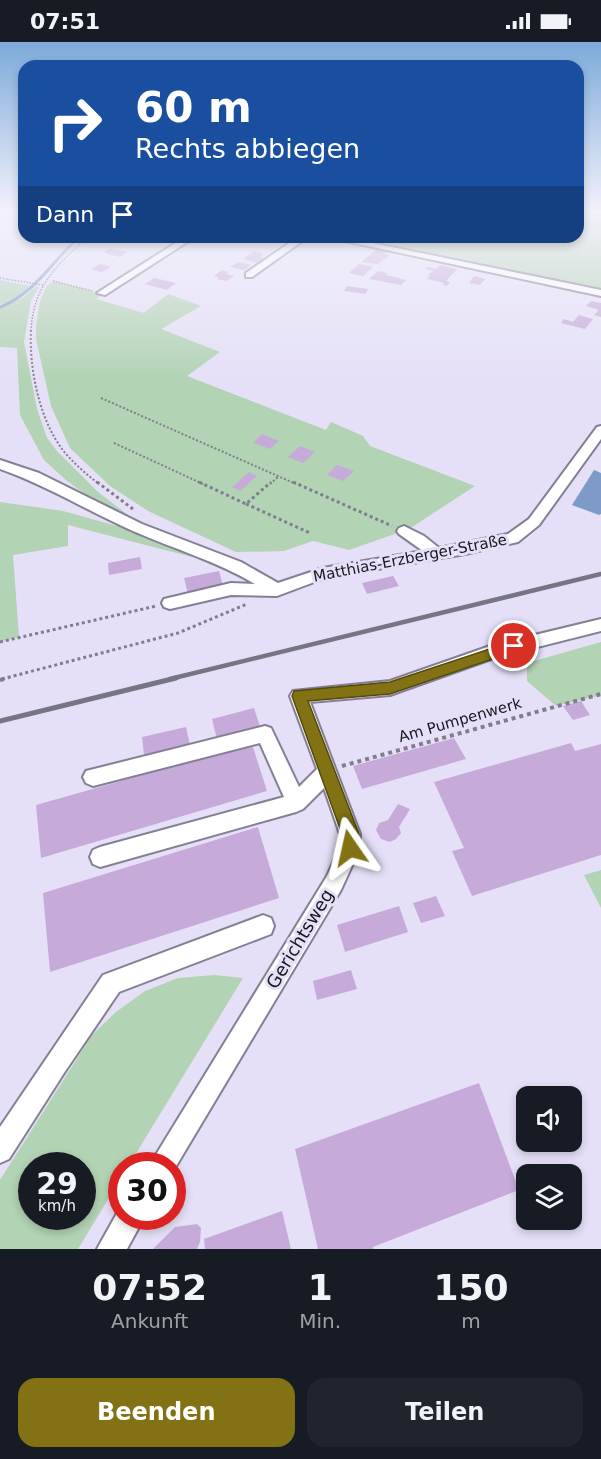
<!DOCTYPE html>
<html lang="de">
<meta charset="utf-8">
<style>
:root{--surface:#171b24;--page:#20242c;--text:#f1f3f6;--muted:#9ea1a6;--accent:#827213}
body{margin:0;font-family:"DejaVu Sans",sans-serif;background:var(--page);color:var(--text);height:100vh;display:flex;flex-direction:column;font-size:22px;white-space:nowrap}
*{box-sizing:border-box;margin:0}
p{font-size:20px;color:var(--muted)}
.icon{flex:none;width:33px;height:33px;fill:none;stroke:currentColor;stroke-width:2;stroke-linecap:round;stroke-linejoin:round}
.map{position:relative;height:1207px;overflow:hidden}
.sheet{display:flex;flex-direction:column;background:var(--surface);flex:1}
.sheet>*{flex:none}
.banner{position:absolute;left:18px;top:18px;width:566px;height:183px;border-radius:18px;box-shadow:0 3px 9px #0003;background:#1a4fa0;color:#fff;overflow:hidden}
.tools{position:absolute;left:516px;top:1044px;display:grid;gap:12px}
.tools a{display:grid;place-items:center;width:66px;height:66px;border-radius:12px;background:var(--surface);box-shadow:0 3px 9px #0003;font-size:30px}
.speed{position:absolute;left:18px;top:1110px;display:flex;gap:12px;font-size:30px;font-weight:700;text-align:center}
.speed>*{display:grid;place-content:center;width:78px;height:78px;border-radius:50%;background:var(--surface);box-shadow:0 3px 9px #0003;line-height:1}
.speed small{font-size:15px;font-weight:400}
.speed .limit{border:9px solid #d22;background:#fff;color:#111}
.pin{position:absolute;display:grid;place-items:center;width:51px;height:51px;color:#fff;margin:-26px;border:3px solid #fff;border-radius:50%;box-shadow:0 2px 6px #0007}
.me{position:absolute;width:66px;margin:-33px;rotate:349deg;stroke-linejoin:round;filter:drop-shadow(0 0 4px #0008)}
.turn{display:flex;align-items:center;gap:21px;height:126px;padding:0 18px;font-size:27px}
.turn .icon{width:78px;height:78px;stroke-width:2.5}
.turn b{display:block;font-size:42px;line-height:51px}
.then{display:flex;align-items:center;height:57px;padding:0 18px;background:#0003;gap:12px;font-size:22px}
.eta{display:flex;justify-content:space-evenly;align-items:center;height:102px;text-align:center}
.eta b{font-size:36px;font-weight:700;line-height:42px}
.button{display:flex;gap:12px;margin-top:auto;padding:12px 18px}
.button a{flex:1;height:69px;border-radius:18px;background:var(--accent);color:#fff;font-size:24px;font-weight:700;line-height:69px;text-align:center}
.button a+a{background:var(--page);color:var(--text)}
.status{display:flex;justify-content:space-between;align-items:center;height:42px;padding:0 30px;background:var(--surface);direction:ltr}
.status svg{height:16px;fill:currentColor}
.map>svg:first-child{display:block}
</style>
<div class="status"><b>07:51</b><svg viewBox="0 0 49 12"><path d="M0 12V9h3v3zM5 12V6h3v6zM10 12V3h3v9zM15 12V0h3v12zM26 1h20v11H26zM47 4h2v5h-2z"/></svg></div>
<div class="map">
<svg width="601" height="1207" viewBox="0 0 601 1207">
<rect width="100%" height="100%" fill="#e5e0f7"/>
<!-- green -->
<g fill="#b2d3b4" fill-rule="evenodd">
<polygon points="578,169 601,169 601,251 328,195 578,195"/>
<polygon points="0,238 30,244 11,260 0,262"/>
<polygon points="53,239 103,252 96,257 144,271 168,252 201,264 161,287 220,310 187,334 326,388 331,380 363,394 370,404 475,444 409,487 349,508 313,499 284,509 236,510 148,469 110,444 70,406 51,364 36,297 36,284 40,259 46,245"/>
<polygon points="36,244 39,245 31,259 24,300 37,367 47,396 57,409 98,450 132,476 219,513 192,515 68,483 68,504 13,513 19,595 0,600 0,460 63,469 117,484 126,477 99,462 67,439 44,418 20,373 17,306 0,305 0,266 24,255"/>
<polygon points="601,600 601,653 556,664 527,639 527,621"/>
<polygon points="601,828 601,866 584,833"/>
<path d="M 214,933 L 243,936 L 129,1123 L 122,1124 L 121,1136 L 78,1207 L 0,1207 L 0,1138 L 92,993 L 116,970 L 145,949 L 178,936 ZM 32,1124 L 82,1124 L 82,1174 L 32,1174 Z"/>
</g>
<!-- water -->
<polygon fill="#7d9bc6" points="594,428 601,431 601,472 599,473 572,463"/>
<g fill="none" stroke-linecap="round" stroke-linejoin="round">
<!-- stream -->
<path stroke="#7d9bc6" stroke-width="3" d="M 0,265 C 35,252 52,219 79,195"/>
</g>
<!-- building -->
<g fill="#c6abda">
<polygon points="378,206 388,208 384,212 390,213 378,222 361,220"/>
<polygon points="109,207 127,210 120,215 105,212 107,211 104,210"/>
<polygon points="254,209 264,212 260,215 264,216 257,221 243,217"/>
<polygon points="238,220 251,223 244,228 230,225"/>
<polygon points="100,222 111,225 102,230 91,227"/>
<polygon points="359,222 373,225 363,234 349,231"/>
<polygon points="440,223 457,227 446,239 450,240 447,244 442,243 444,241 427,237 430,233 427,233 434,229 426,227 427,225 436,227"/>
<polygon points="222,228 228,230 226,232 234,234 226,239 217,237 219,235 214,234"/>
<polygon points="378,229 387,231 386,233 406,238 401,243 369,237"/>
<polygon points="474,234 485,237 480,243 469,241"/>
<polygon points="154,236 176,241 167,248 145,242"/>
<polygon points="347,244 368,247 366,252 344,249"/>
<polygon points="591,259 601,261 601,275 594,273 599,268 586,264"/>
<polygon points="579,273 593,277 585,287 561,281 564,277 573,280"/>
<polygon points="262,392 279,399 270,407 253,401"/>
<polygon points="300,404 315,410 303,421 288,415"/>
<polygon points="337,423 354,429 343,439 327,433"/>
<polygon points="249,430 257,434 240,449 232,445"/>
<polygon points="140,515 142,527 109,533 108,521"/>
<polygon points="219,529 223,544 188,552 184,536"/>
<polygon points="393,534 399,544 367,552 362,541"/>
<polygon points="581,659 590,673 573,678 563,664"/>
<polygon points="254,666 262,691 218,702 212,677"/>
<polygon points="186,685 190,703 144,713 142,695"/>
<polygon points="454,696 466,717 362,747 353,724"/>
<polygon points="571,701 575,709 601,702 601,813 472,854 452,809 464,806 434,740"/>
<polygon points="252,702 267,749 41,816 36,763"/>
<polygon points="398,762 410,767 399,785 401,791 396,797 390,800 381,797 376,788 379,781 388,778"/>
<polygon points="258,785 279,856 50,930 43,851"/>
<polygon points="436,854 445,874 421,881 413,861"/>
<polygon points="399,864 408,890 345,910 337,883"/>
<polygon points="351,928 357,947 317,958 313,939"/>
<polygon points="479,1041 519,1148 373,1205 373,1207 318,1207 295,1107"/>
<polygon points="282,1169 291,1207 205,1207 204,1197"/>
<polygon points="197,1182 201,1186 200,1200 197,1207 153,1207 175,1185"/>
</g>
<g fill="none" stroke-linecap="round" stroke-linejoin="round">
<defs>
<g id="minor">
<polygon points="185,195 195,195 105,253 97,251"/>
<polygon points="298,195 308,195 252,235 246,235 246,231"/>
<polygon points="326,195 343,195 601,248 601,254"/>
<path d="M 601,384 L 601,397 L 539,483 L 518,500 L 465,512 L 325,536 L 277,554 L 231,553 L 170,567 L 164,565 L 162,561 L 164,557 L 231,541 L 255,542 C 216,519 174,507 133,489 C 88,469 46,443 0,427 L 0,418 L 39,431 L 142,482 L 241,520 L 278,541 L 323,526 L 423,509 L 399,492 L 397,489 L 399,486 L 404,484 L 424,494 L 439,506 L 508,492 L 529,477 L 597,385 Z"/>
<polygon points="601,577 601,589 494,616 390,653 310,660 360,792 360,806 341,848 172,1131 172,1124 149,1124 327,834 340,805 340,792 324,746 303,767 296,770 100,825 93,822 90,815 93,808 100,805 284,755 260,701 93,744 86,741 83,735 86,729 265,684 271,686 299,745 317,727 290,654 293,649 390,639 493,603"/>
<polygon points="263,873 271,876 274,884 271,892 119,950 64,1031 9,1117 0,1121 0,1085 103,933"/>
<polygon points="121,1164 122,1174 145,1174 127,1207 97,1207"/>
</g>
</defs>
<!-- minor casing -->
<use href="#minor" stroke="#847f94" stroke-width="4"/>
<!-- path-far3 -->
<g stroke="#807d8c" stroke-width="1.5" stroke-dasharray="1.5 1.5" stroke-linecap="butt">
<polyline points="0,175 24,179"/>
<polyline points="0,236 43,243"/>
<polyline points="53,239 92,249"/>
<path d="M 31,289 C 33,245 56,223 88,195"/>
</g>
<!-- path-far2 -->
<g stroke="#807d8c" stroke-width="2" stroke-dasharray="2 2" stroke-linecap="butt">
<path d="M 31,288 C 29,326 39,376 62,407 C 72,420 86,432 99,442"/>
<polyline points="101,356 296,442"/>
<polyline points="114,401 203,442"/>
<polyline points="270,442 279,434"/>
</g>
<!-- path-far1 -->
<g stroke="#807d8c" stroke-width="3" stroke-dasharray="3 3" stroke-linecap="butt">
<polyline points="97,440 133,467"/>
<polyline points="199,440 246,462 271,440"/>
<polyline points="293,440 392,484"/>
<polyline points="246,462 310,491"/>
<polyline points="0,600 156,564"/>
<polyline points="2,637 178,591 247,562"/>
</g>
<!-- path -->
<g stroke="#807d8c" stroke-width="4" stroke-dasharray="4 4" stroke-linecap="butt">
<polyline points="0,638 8,636"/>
<polyline points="342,724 601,652"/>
</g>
<!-- minor -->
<use href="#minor" fill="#fff" fill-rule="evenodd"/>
<!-- rail-far1 -->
<polyline stroke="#777483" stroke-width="4.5" points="170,637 601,532"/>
<!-- rail -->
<polyline stroke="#777483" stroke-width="5" points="0,679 176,636"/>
</g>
<!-- sky -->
<linearGradient id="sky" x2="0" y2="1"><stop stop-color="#7daada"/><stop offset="0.5" stop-color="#f3f1fb"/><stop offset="1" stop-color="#f3f1fb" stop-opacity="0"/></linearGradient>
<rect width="601" height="338" fill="url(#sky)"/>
<!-- route -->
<polygon fill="#827213" stroke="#544a0c" stroke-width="1.5" points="514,599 521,604 519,608 390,652 308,659 359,792 359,806 356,812 350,815 344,812 342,792 292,654 294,649 390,640"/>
<g text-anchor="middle" stroke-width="6" stroke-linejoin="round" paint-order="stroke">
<!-- street labels -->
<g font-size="15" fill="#19171f" stroke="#e5e0f7">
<text transform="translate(410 516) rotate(-11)" y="5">Matthias-Erzberger-Straße</text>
<text transform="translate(460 678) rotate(-16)" y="5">Am Pumpenwerk</text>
</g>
<!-- near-street labels -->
<g font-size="18" fill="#19171f" stroke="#e5e0f7">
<text transform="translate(300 897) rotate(-59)" y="6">Gerichtsweg</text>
</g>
</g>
</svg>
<div class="tools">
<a><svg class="icon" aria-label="sound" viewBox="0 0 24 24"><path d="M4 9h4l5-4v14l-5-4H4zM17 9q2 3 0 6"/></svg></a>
<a><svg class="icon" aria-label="layers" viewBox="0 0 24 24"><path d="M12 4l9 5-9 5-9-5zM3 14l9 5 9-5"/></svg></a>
</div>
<div class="speed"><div>29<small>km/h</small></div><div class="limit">30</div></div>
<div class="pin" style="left:514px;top:604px;background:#d93025"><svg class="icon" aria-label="arrive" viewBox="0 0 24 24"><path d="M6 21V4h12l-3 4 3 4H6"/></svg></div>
<svg class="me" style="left:350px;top:806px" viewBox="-20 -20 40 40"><path d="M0-17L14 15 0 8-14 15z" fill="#827213" stroke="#fff" stroke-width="4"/></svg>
<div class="banner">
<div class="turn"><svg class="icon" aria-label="right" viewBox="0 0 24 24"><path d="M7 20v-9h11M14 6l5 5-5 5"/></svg><div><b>60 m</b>Rechts abbiegen</div></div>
<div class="then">Dann<svg class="icon" aria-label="arrive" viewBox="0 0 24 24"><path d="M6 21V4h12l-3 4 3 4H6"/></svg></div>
</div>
</div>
<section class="sheet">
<div class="eta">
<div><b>07:52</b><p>Ankunft</p></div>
<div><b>1</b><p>Min.</p></div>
<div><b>150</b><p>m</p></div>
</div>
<div class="button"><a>Beenden</a><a>Teilen</a></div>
</section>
